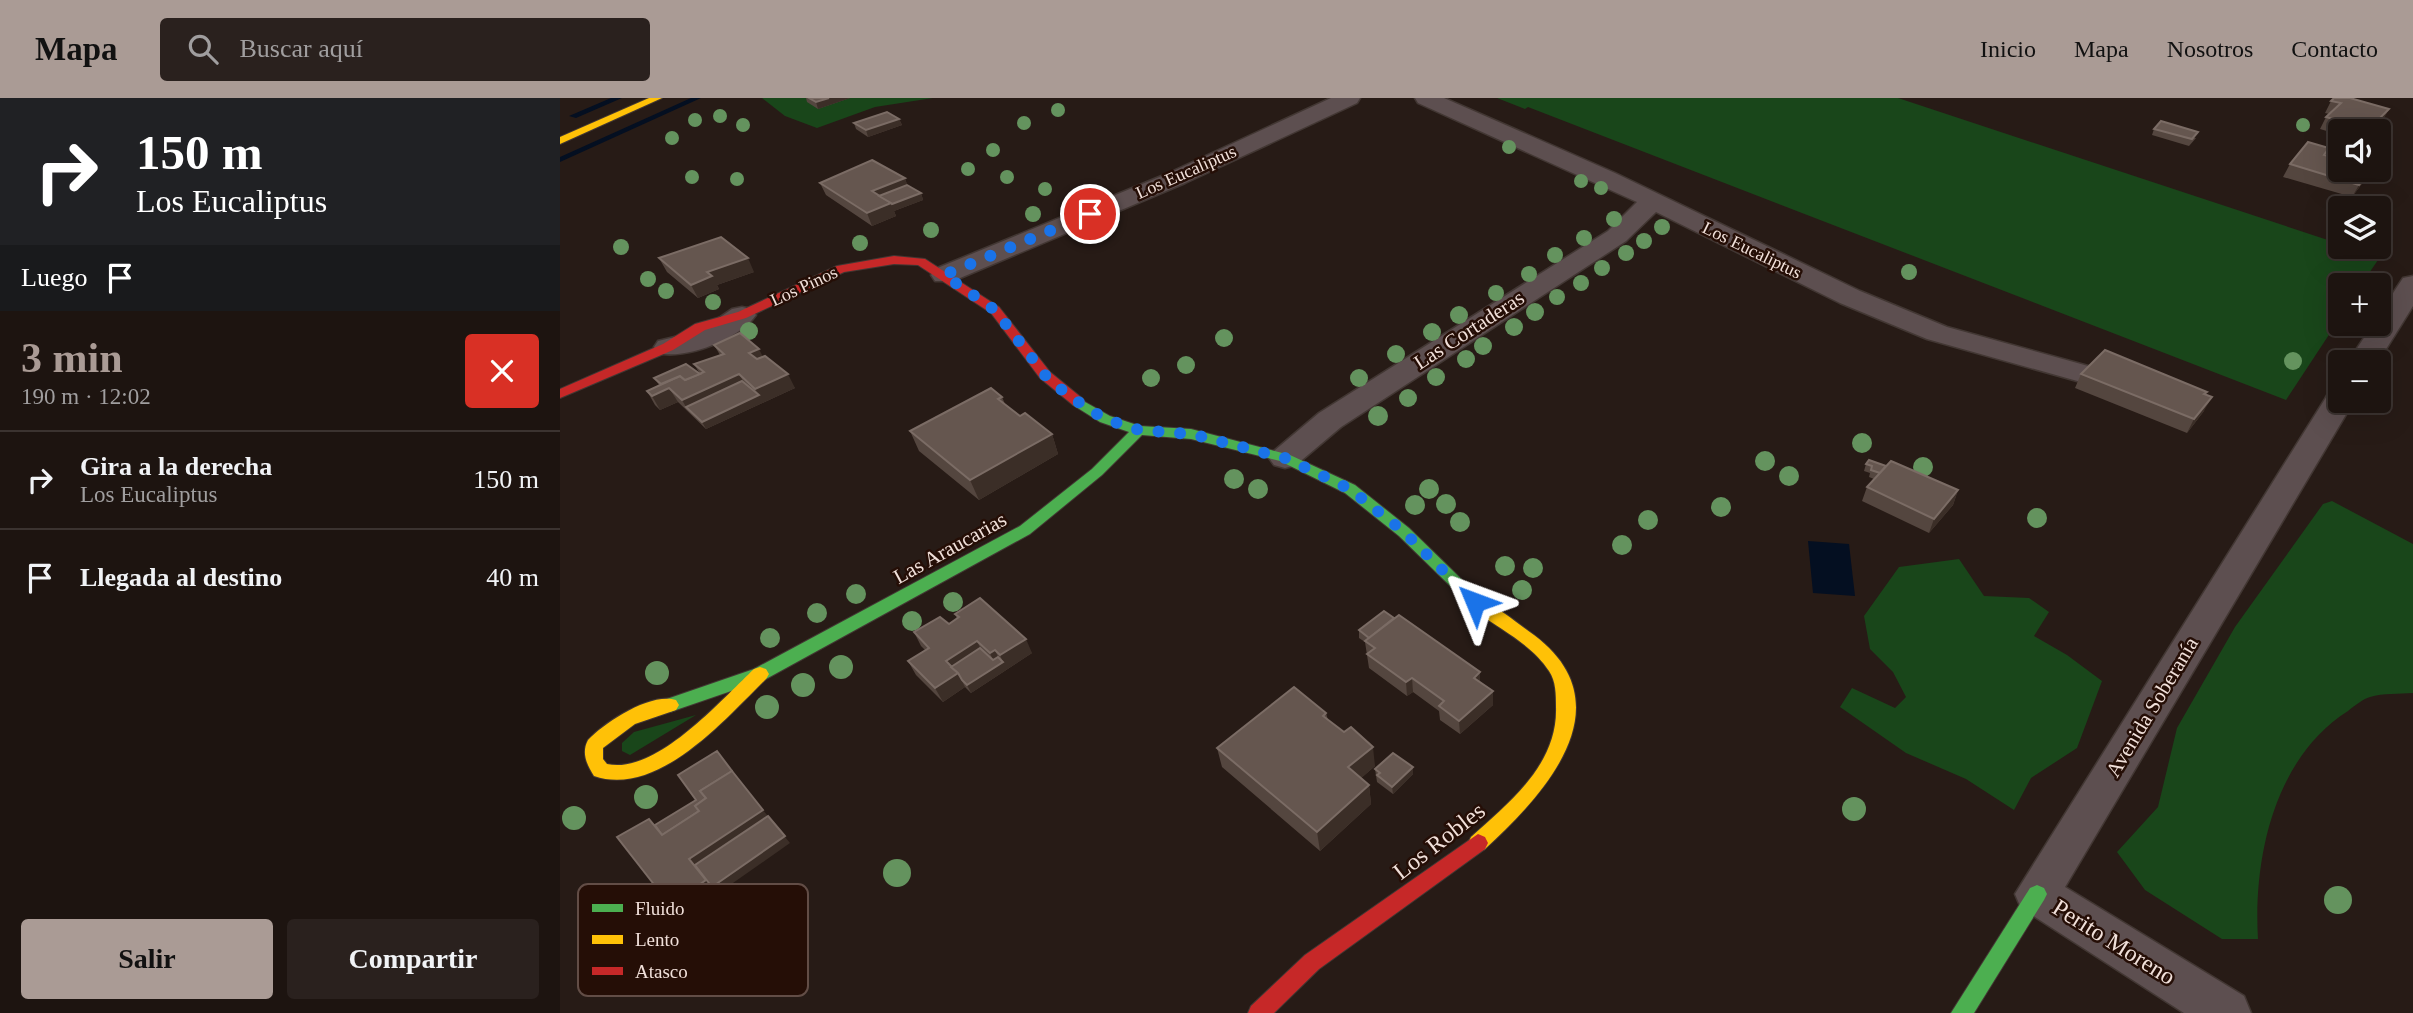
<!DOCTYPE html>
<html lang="es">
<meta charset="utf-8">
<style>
:root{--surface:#1d1410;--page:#2a211e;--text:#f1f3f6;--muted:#a09e9f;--line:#3b3330;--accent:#aa9b95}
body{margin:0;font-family:Georgia,serif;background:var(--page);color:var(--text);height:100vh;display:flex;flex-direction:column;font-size:26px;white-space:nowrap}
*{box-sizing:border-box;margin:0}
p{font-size:23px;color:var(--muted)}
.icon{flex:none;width:38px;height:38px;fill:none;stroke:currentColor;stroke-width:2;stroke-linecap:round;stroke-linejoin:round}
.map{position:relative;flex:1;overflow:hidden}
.sheet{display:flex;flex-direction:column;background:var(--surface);width:560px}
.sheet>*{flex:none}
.top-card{background:#202124;color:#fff;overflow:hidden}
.buttons{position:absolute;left:1768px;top:21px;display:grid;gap:14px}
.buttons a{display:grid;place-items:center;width:63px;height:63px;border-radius:7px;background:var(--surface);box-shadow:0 7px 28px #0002,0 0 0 2px var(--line);font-size:35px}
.pin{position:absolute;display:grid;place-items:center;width:60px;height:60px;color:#fff;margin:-30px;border:4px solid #fff;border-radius:50%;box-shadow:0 2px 7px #0007}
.me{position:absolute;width:77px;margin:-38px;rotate:314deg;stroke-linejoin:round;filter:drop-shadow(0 0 5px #0008)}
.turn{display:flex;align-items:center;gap:24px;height:147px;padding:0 21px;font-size:32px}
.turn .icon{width:91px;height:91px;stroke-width:2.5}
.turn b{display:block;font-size:49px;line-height:60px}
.then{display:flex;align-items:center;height:66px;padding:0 21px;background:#0003;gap:14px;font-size:26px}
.round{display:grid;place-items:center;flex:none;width:74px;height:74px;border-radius:7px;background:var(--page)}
.summary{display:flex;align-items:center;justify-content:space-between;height:119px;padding:0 21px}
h1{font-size:42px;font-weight:700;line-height:52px;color:var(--accent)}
.cta{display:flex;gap:14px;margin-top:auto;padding:14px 21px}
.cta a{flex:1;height:80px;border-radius:7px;background:var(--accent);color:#111;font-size:28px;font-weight:700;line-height:80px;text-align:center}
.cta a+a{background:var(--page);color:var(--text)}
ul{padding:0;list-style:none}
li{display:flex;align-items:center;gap:21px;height:98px;padding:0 21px;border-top:2px solid var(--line)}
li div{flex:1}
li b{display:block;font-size:26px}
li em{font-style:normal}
header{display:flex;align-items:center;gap:42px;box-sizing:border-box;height:98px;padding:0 35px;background:var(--accent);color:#111}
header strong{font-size:33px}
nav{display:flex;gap:38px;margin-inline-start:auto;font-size:24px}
.search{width:490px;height:63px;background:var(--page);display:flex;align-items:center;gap:18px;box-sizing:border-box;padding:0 24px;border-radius:7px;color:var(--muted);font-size:26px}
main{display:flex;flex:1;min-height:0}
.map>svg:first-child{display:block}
</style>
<header>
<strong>Mapa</strong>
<div class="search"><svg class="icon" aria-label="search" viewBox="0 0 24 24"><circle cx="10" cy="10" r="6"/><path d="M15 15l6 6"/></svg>Buscar aquí</div>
<nav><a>Inicio</a><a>Mapa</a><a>Nosotros</a><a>Contacto</a></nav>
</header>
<main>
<section class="sheet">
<div class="top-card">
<div class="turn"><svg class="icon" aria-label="right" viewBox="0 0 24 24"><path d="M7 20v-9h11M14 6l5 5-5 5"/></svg><div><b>150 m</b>Los Eucaliptus</div></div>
<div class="then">Luego<svg class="icon" aria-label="arrive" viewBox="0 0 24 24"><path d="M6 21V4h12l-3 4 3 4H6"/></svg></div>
</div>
<div class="summary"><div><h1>3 min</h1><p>190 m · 12:02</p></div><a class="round" style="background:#d93025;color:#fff"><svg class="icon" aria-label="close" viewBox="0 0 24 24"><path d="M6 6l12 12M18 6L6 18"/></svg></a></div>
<ul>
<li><svg class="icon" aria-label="right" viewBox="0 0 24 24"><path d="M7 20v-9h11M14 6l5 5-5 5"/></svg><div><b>Gira a la derecha</b><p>Los Eucaliptus</p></div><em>150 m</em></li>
<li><svg class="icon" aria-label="arrive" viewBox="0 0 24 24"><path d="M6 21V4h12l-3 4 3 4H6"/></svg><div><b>Llegada al destino</b></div><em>40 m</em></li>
</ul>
<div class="cta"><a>Salir</a><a>Compartir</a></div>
</section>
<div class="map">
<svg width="1853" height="915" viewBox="0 0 1853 915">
<rect width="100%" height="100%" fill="#271b16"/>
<!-- green -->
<g fill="#19461a">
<polygon points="202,0 373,0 315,9 257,30 225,18"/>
<polygon points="937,0 1338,0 1780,146 1780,149 1820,159 1801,187 1780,187 1780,220 1726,302 968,9 965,11"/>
<path d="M 1772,403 L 1853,446 L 1853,595 C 1839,596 1823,595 1810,599 C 1803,601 1794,608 1788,613 C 1715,659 1693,759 1698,841 L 1662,841 L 1585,792 L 1557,754 L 1598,709 L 1617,630 L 1675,529 L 1763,406 Z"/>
<polygon points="1399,461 1424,498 1469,500 1489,514 1474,538 1507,557 1542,583 1517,650 1471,680 1454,712 1406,681 1346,655 1280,609 1292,590 1335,610 1346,599 1333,574 1310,551 1304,518 1339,469"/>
<polygon points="136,617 70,657 62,653 62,645 74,634"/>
</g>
<!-- water -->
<polygon fill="#040f21" points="1248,443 1289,446 1295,498 1253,495"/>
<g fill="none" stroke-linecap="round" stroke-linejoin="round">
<!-- stream -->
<g fill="#040f21" fill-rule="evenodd">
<polygon points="51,0 62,0 16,20 9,18"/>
<polygon points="131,0 141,0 0,64 0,59"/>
</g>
<defs>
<g id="street">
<polygon points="771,0 800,0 797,5 625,85 393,183 375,183 371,177 375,171 609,75"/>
<polygon points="855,0 884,0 1055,75 1300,193 1387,229 1539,271 1543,277 1539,283 1528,286 1367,241 1280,205 1096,114 1066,143 781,329 736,367 725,370 714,367 709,360 714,353 759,315 1048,133 1077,104 858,5"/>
<polygon points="1853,178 1853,208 1818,264 1788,264 1813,226 1818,226 1818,218 1843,180"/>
<path d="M 182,209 L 192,211 L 196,217 C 180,241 125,262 98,255 L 94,249 L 98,243 L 140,233 L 172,211 Z"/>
<polygon points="1780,292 1780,303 1794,303 1505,789 1684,898 1691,915 1624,915 1461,810 1455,796 1765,301 1769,294"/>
</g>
<g id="fast">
<polygon points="518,300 550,318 580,328 631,331 730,357 795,387 849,430 932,511 930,515 918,515 839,438 785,395 720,363 631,341 582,337 542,377 470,436 206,581 110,614 104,612 101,607 104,602 194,571 460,428 532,371 569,334 540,324 513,307 511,304 513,301"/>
<polygon points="1477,787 1484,790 1487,796 1484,802 1414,915 1391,915 1470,790"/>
</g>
<g id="slow">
<polygon points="89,0 102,0 0,46 0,39"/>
<path d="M 924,505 C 941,510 959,527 974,537 C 1067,607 985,696 925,751 L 918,754 L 911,751 L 908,745 L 911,739 C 950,704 998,666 996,609 C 996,597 996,583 989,573 C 973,548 942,532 918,515 L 916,511 L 918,507 Z"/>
<path d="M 200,569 L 206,571 L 209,576 L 206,581 C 165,621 98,700 34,678 C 27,667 21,655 28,642 C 45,624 91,594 116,602 L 119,607 L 116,612 L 75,626 L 43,650 L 43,661 L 47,666 C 96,677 161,602 194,571 Z"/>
</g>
<g id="jam">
<polygon points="334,158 365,161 439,209 490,274 523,301 525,304 523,307 513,307 480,280 431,215 358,167 334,166 284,174 186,220 145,232 113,252 0,300 0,291 103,246 135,226 178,214 277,168"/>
<polygon points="918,736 925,739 928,745 925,751 759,871 714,915 688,915 691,908 745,857"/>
</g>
</defs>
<!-- street casing -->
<use href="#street" stroke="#423733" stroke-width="3"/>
<!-- fast casing -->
<use href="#fast" stroke="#423733" stroke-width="2"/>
<!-- slow casing -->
<use href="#slow" stroke="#423733" stroke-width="2"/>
<!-- jam casing -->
<use href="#jam" stroke="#423733" stroke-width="2"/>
<!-- street -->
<use href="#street" fill="#5d4f50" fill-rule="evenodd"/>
<!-- fast -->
<use href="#fast" fill="#4caf50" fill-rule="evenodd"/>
<!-- slow -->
<use href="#slow" fill="#ffc107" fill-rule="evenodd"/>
<!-- jam -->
<use href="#jam" fill="#c62828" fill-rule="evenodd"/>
</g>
<!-- trees -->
<g fill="#64935e">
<circle cx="498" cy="12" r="7"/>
<circle cx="160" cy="18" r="7"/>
<circle cx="135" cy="22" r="7"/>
<circle cx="464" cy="25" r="7"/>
<circle cx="183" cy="27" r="7"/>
<circle cx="1743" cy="27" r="7"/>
<circle cx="112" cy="40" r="7"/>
<circle cx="949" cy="49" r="7"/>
<circle cx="433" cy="52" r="7"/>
<circle cx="408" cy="71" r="7"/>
<circle cx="132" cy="79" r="7"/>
<circle cx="447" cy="79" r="7"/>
<circle cx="177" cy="81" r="7"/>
<circle cx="1021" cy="83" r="7"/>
<circle cx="1041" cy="90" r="7"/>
<circle cx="485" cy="91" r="7"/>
<circle cx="473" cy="116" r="8"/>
<circle cx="1054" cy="121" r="8"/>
<circle cx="1102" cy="129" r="8"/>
<circle cx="371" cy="132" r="8"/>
<circle cx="533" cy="134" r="8"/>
<circle cx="1024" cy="140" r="8"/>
<circle cx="1084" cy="143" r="8"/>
<circle cx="300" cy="145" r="8"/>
<circle cx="61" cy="149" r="8"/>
<circle cx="1066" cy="155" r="8"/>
<circle cx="995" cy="157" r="8"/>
<circle cx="1042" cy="170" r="8"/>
<circle cx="1349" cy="174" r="8"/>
<circle cx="969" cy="176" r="8"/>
<circle cx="88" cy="181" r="8"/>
<circle cx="1021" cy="185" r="8"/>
<circle cx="106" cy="193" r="8"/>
<circle cx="936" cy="195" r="8"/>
<circle cx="997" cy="199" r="8"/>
<circle cx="153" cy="204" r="8"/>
<circle cx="975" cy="214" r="9"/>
<circle cx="899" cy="217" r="9"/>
<circle cx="954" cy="229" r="9"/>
<circle cx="189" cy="233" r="9"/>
<circle cx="872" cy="234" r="9"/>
<circle cx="664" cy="240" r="9"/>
<circle cx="923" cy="248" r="9"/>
<circle cx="836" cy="256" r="9"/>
<circle cx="906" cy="261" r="9"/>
<circle cx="1733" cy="263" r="9"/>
<circle cx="626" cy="267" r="9"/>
<circle cx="876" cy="279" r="9"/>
<circle cx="591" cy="280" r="9"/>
<circle cx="799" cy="280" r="9"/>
<circle cx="848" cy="300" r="9"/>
<circle cx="818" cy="318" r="10"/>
<circle cx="1302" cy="345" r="10"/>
<circle cx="1205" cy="363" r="10"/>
<circle cx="1363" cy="369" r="10"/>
<circle cx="1229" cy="378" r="10"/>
<circle cx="674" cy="381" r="10"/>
<circle cx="698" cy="391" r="10"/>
<circle cx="869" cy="391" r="10"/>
<circle cx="886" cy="406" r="10"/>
<circle cx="855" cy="407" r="10"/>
<circle cx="1161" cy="409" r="10"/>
<circle cx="1477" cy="420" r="10"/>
<circle cx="1088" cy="422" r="10"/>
<circle cx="900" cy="424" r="10"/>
<circle cx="1062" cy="447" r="10"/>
<circle cx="945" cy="468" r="10"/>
<circle cx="973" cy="470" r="10"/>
<circle cx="962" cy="492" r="10"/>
<circle cx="296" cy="496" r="10"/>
<circle cx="393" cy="504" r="10"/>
<circle cx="257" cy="515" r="10"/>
<circle cx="352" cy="523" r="10"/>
<circle cx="210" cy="540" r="10"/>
<circle cx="281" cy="569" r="12"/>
<circle cx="97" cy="575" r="12"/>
<circle cx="243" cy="587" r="12"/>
<circle cx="207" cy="609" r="12"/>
<circle cx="86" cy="699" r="12"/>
<circle cx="1294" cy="711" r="12"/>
<circle cx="14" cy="720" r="12"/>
<circle cx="337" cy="775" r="14"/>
<circle cx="1778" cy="802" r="14"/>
</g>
<!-- wall -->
<g fill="#54463f">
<polygon points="246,0 290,0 258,11 247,4"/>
<polygon points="1771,3 1829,11 1822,23 1812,33 1780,33 1780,37 1760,31 1766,19 1769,16 1765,15"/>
<polygon points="339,21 342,27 308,39 296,31 294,25"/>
<polygon points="1594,31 1636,40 1629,48 1592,37"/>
<polygon points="1766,57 1804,83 1792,99 1723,79 1730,66"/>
<polygon points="345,80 347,87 361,95 363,102 334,113 336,118 312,128 266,97 260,85"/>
<polygon points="99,160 194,174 157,187 159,191 138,200 107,174"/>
<polygon points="154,247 203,259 235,290 146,331 118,304 100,312 95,307 87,293 99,287 94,280 140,276 134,266 160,257"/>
<polygon points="1521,276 1647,294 1645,296 1644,313 1627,335 1515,290"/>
<polygon points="442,299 445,306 460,318 492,336 498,356 419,402 359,353 350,333"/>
<polygon points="1306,366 1326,368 1398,392 1393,407 1369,435 1302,403 1307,389 1314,381 1309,379 1310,375 1304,373"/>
<polygon points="395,516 472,555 411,595 405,589 383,604 356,577 348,563 365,552 361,548 354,534 389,526 397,521"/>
<polygon points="799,532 920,574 920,584 933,607 900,636 880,622 879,613 853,594 847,598 809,570 805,544 799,540"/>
<polygon points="766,615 768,622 815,668 801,680 809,687 811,706 760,753 662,669 657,650"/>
<polygon points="815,671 853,676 833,696 817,684"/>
</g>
<!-- shaded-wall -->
<g fill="#3b2e27">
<polygon points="269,0 290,0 258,11 256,4"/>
<polygon points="1829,11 1822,23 1812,33 1808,33"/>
<polygon points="339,21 342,27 308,39 306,32"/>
<polygon points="1810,72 1804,83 1792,99 1799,87"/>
<polygon points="345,80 349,93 322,104 312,93"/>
<polygon points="361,95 363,102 334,113 336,118 312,128 307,115 331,105"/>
<polygon points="188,160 194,174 157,187 159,191 138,200 131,187 147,174"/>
<polygon points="199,251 206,265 197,269 189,255"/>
<polygon points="179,276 187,290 126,309 122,302"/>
<polygon points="228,276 235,290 146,331 142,324 199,297 195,291"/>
<polygon points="109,290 118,304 100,312 92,298"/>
<polygon points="1652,299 1644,313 1627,335 1634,321"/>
<polygon points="492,336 498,356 419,402 410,382"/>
<polygon points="1398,392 1393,407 1369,435 1374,421"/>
<polygon points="466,541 472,555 411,595 407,587 436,569 430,555 435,552 441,566 443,564 440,557"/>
<polygon points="417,543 424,558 395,576 386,563"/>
<polygon points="920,574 920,588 914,580"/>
<polygon points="398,575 405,589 383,604 375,590"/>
<polygon points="852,580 853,594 847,598 846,584"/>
<polygon points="933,593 933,607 900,636 899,623"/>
<polygon points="813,649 815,668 791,689 788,669"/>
<polygon points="853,669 853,676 833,696 832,689"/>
<polygon points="809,687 811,706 760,753 757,734"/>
<polygon points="203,712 230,745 123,820 110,807 129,761"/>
</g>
<!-- building -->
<g fill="#65564f" stroke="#7b6c65" stroke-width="2">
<polygon points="249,0 269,0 256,4"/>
<polygon points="1774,0 1790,0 1829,11 1809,31 1766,19 1781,5 1771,3"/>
<polygon points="327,14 339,21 306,32 294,25"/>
<polygon points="1601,23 1638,34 1632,41 1594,31"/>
<polygon points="1748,44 1769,50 1764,57 1780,61 1780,72 1810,72 1799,87 1730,66"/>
<polygon points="312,62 345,80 312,93 331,105 307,115 260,85"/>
<polygon points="347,87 361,95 332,106 331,105 319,98"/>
<polygon points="161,139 188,160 147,174 152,178 131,187 99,160"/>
<polygon points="180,235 199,251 189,255 197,261 205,258 228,276 195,291 179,276 122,302 109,290 92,298 87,293 120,278 125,282 144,274 134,266 164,256 154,247"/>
<polygon points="1545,252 1647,294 1644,296 1652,299 1634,321 1521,276"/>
<polygon points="126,266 140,276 125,282 120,278 101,286 94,280"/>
<polygon points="182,283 199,297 142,324 126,309"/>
<polygon points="431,290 442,299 438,301 460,318 465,315 492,336 410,382 350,333"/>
<polygon points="1309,362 1326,368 1320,375 1311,372 1312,368 1306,366"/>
<polygon points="1331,363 1398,392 1374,421 1307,389"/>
<polygon points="420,500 466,541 440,557 435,552 430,555 417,543 386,563 398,575 375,590 348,563 369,550 354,534 380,519 389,526 399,519 395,516"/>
<polygon points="824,513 834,520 809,540 799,532"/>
<polygon points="839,517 920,574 914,580 933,593 899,623 879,608 884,603 852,580 846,584 807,556 815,550 805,543"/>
<polygon points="420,550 433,562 438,559 443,564 407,587 402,582 398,575 391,569"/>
<polygon points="734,589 766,615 763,618 784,634 791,629 813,649 788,669 809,687 757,734 657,650"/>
<polygon points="157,653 172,673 140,693 146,700 135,708 139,713 102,737 95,727 136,702 118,677"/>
<polygon points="833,655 853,669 832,689 817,677 820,675 815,671"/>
<polygon points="172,673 203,712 129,761 146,782 110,807 57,739 89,721 102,737 139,713 135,708 146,700 140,693"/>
<polygon points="208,718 225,738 152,789 135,767"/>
</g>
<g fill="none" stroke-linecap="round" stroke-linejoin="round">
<!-- route -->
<polyline stroke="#1a73e8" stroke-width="12" stroke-dasharray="0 21.6" points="530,116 384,177 435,212 485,277 509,298 545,321 579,332 631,336 725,360 790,391 844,434 915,504"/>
</g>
<g text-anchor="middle" stroke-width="5" stroke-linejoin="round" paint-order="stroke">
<!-- far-street labels -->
<g font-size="18" fill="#f1e0da" stroke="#250e06">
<text transform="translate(626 74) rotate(-24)" y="6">Los Eucaliptus</text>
<text transform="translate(1192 152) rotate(26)" y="6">Los Eucaliptus</text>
<text transform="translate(244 188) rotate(-25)" y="6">Los Pinos</text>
</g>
<!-- street labels -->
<g font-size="21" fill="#f1e0da" stroke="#250e06">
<text transform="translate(909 232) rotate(-33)" y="7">Las Cortaderas</text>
<text transform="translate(390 450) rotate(-29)" y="7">Las Araucarias</text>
<text transform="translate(1592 609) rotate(-59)" y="7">Avenida Soberanía</text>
</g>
<!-- near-street labels -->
<g font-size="24" fill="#f1e0da" stroke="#250e06">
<text transform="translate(879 743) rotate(-38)" y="8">Los Robles</text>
<text transform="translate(1554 844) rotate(32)" y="8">Perito Moreno</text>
</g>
</g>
<!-- legend -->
<rect x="18" y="786" width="230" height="112" rx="10" fill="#250e06" stroke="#624d46" stroke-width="2"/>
<rect x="32" y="806" width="31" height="8" fill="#4caf50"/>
<rect x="32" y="837" width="31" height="9" fill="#ffc107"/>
<rect x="32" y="869" width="31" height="8" fill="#c62828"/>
<g font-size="19" fill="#f1e0da">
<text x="75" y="817">Fluido</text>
<text x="75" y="848">Lento</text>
<text x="75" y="880">Atasco</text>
</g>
</svg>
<div class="buttons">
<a><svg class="icon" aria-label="sound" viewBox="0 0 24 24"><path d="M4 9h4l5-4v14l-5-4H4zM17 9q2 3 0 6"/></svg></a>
<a><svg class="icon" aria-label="layers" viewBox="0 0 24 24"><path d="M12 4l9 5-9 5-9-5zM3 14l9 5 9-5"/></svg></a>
<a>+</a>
<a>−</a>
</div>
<div class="pin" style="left:530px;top:116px;background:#d93025"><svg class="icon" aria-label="arrive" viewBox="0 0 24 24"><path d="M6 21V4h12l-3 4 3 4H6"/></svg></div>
<svg class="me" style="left:915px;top:504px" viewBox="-20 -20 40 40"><path d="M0-17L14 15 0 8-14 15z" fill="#1a73e8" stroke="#fff" stroke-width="4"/></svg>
</div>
</main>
